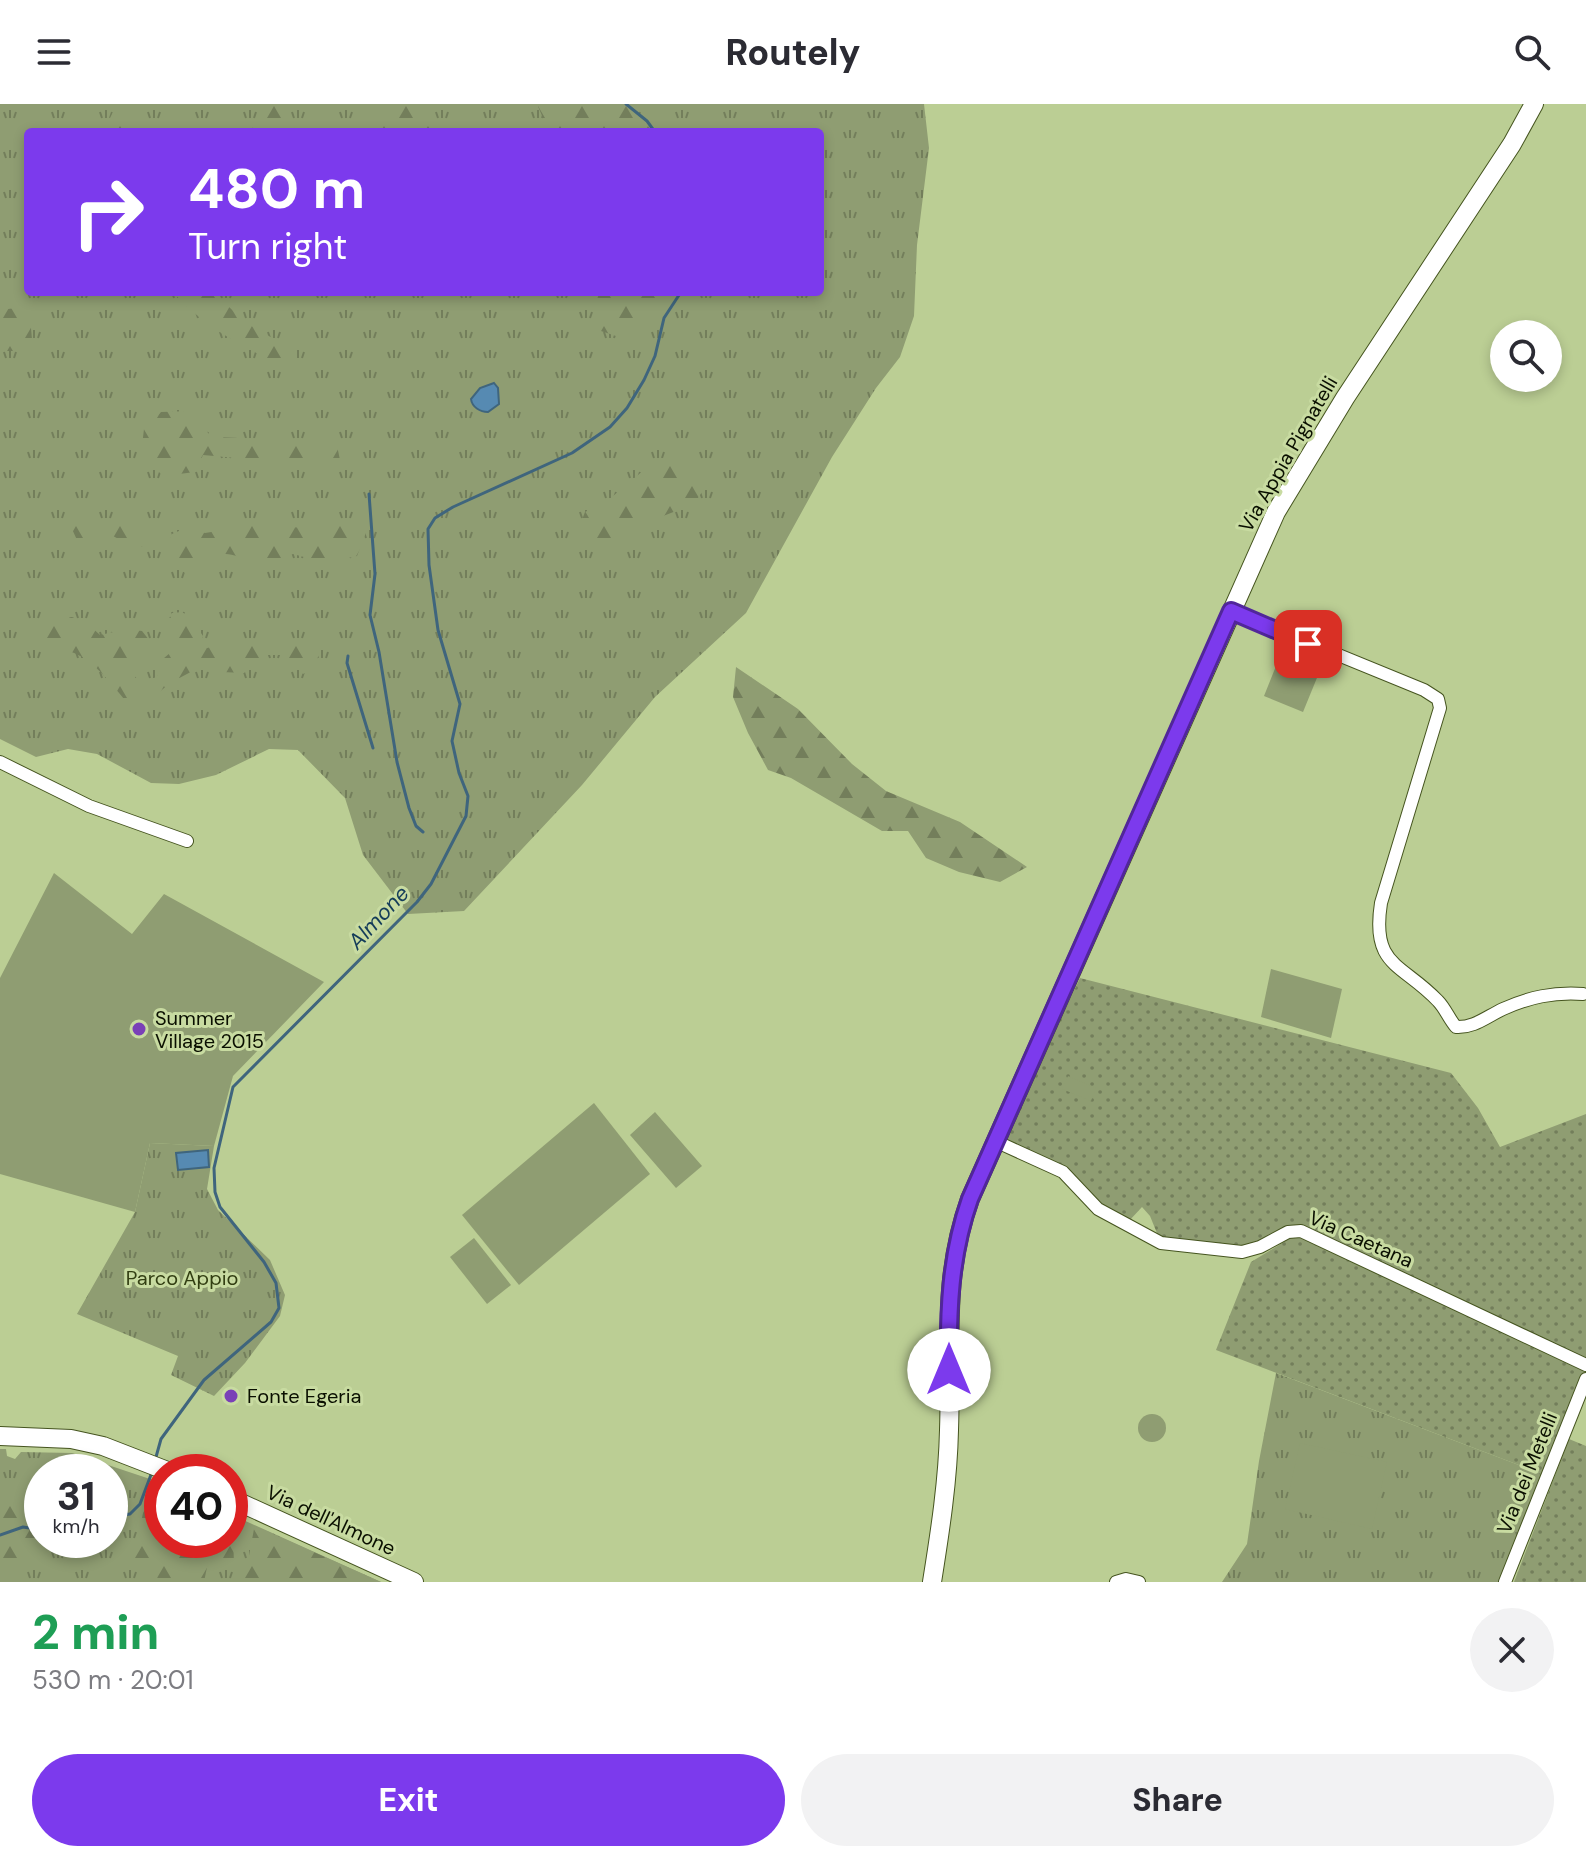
<!DOCTYPE html>
<meta charset="utf-8">
<style>
:root{--surface:#fff;--page:#f2f2f3;--text:#2b2b33;--muted:#7c7c81;--accent:#7c3aed}
body{margin:0;font-family:"DM Sans",sans-serif;background:var(--page);color:var(--text);height:100vh;display:flex;flex-direction:column;font-size:30px;white-space:nowrap}
*{box-sizing:border-box;margin:0}
p{font-size:26px;color:var(--muted)}
.icon{flex:none;width:44px;height:44px;fill:none;stroke:currentColor;stroke-width:2;stroke-linecap:round;stroke-linejoin:round}
.map{position:relative;height:1478px;overflow:hidden}
.side{display:flex;flex-direction:column;background:var(--surface);flex:1}
.side>*{flex:none}
.guide{position:absolute;left:24px;top:24px;width:800px;height:168px;border-radius:8px;box-shadow:0 4px 12px #0003;background:#7c3aed;color:#fff;overflow:hidden}
.buttons{position:absolute;left:1490px;top:216px;display:grid;gap:16px}
.buttons a{display:grid;place-items:center;width:72px;height:72px;border-radius:50%;background:var(--surface);box-shadow:0 4px 12px #0003;font-size:40px}
.speed{position:absolute;left:24px;top:1350px;display:flex;gap:16px;font-size:40px;font-weight:700;text-align:center}
.speed>*{display:grid;place-content:center;width:104px;height:104px;border-radius:50%;background:var(--surface);box-shadow:0 4px 12px #0003;line-height:1}
.speed small{font-size:20px;font-weight:400}
.speed .limit{border:12px solid #d22;background:#fff;color:#111}
.pin{position:absolute;display:grid;place-items:center;width:68px;height:68px;color:#fff;margin:-34px;border-radius:16px;box-shadow:0 4px 12px #0006}
.me{position:absolute;width:88px;margin:-44px;rotate:0deg;stroke-linejoin:round;filter:drop-shadow(0 0 6px #0008)}
.turn{display:flex;align-items:center;gap:28px;height:168px;padding:0 32px;font-size:36px}
.turn .icon{width:104px;height:104px;stroke-width:2.5}
.turn b{display:block;font-size:56px;line-height:68px}
.round{display:grid;place-items:center;flex:none;width:84px;height:84px;border-radius:42px;background:var(--page)}
.overview{display:flex;align-items:center;justify-content:space-between;height:136px;padding:0 32px}
h1{font-size:48px;font-weight:800;line-height:60px;color:#1e9e55}
.button{display:flex;gap:16px;margin-top:auto;padding:16px 32px}
.button a{flex:1;height:92px;border-radius:48px;background:var(--accent);color:#fff;font-size:32px;font-weight:800;line-height:92px;text-align:center}
.button a+a{background:var(--page);color:var(--text)}
header{display:flex;justify-content:space-between;align-items:center;height:104px;padding:0 32px;background:var(--surface);font-size:36px;font-weight:800}
.map>svg:first-child{display:block}
</style>
<header><svg class="icon" aria-label="menu" viewBox="0 0 24 24"><path d="M4 6h16M4 12h16M4 18h16"/></svg>Routely<svg class="icon" aria-label="search" viewBox="0 0 24 24"><circle cx="10" cy="10" r="6"/><path d="M15 15l6 6"/></svg></header>
<div class="map">
<svg width="1586" height="1478" viewBox="0 0 1586 1478">
<defs>
<pattern id="grass-tufts" width="24" height="20" patternUnits="userSpaceOnUse" patternTransform="scale(2)"><rect width="24" height="20" fill="#8f9d72"/><path d="M3 7l-1-3M5 7V3M7 7l1-3M15 17l-1-3M17 17v-4M19 17l1-3" fill="none" stroke="#737e5b"/></pattern>
<pattern id="forest-firs" width="22" height="20" patternUnits="userSpaceOnUse" patternTransform="scale(2)"><rect width="22" height="20" fill="#8f9d72"/><path d="M5 1l3.5 6h-7zM16 11l3.5 6h-7z" fill="#737e5b"/></pattern>
<pattern id="garden-dots" width="8" height="8" patternUnits="userSpaceOnUse" patternTransform="scale(2)"><rect width="8" height="8" fill="#8f9d72"/><path d="M2 2h.1M6 6h.1" fill="none" stroke="#737e5b" stroke-width="1.8" stroke-linecap="round"/></pattern>
</defs>
<rect width="100%" height="100%" fill="#bbce94"/>
<!-- grass -->
<g fill="url(#grass-tufts)" fill-rule="evenodd">
<path d="M 0,0 L 924,0 L 929,44 L 917,141 L 914,212 L 900,253 L 876,284 L 832,353 L 746,509 L 655,593 L 582,681 L 464,807 L 408,810 L 363,751 L 345,694 L 298,646 L 269,645 L 216,671 L 179,680 L 151,679 L 97,650 L 68,645 L 36,653 L 0,635 ZM 28,28 L 820,28 L 820,188 L 28,188 Z"/>
<polygon points="150,1039 214,1042 207,1085 218,1106 270,1156 285,1191 280,1212 245,1259 214,1292 171,1271 178,1252 77,1210 135,1108"/>
<polygon points="1276,1269 1545,1371 1501,1478 1222,1478 1247,1440 1259,1357"/>
<path d="M 0,1345 L 6,1345 L 7,1352 L 15,1355 L 21,1348 L 72,1349 L 162,1379 L 162,1436 L 230,1436 L 230,1410 L 381,1478 L 0,1478 ZM 42,1368 L 110,1368 L 110,1436 L 42,1436 Z"/>
</g>
<!-- forest -->
<g fill="url(#forest-firs)">
<polygon points="117,0 139,0 130,28 103,28"/>
<polygon points="274,0 284,0 297,28 251,28 253,23"/>
<polygon points="380,0 414,0 433,21 434,28 378,28 371,15 385,2"/>
<polygon points="537,0 626,0 647,17 655,28 549,28"/>
<path d="M 173,188 L 213,188 L 245,218 L 296,248 L 298,260 L 284,263 C 244,243 203,223 173,188 Z"/>
<polygon points="596,188 680,188 646,204 628,236 592,224 598,191"/>
<polygon points="16,204 30,214 32,235 20,247 6,247 0,244 0,206"/>
<polygon points="192,307 211,333 336,337 340,356 325,362 203,351 195,368 163,372 141,350 144,325 161,308"/>
<polygon points="682,352 700,366 702,388 694,400 640,421 608,443 584,443 578,426 585,408 606,398 657,355"/>
<path d="M 351,415 L 367,426 L 357,452 L 326,459 L 293,450 L 257,463 C 218,439 221,453 185,469 C 170,456 166,448 172,430 L 188,423 L 205,429 L 256,421 L 307,424 Z"/>
<polygon points="81,417 143,424 153,432 148,441 135,444 113,432 77,436 72,425"/>
<path d="M 182,508 L 191,514 L 203,532 L 201,543 L 208,544 C 234,525 250,540 277,546 L 283,539 L 302,539 L 320,549 L 312,565 L 303,570 L 283,551 L 263,551 L 244,569 L 222,568 L 202,562 L 170,579 L 143,602 L 128,600 C 115,584 100,564 82,553 C 65,543 45,542 32,524 L 34,519 L 72,513 L 88,520 L 100,531 L 127,525 L 142,527 L 153,541 L 144,559 L 134,569 L 138,578 L 149,578 L 158,571 L 157,560 L 177,543 L 169,538 L 166,520 L 172,509 Z"/>
<polygon points="736,563 798,605 852,660 886,687 960,718 1027,763 1000,778 959,768 926,754 908,727 882,727 791,674 768,666 748,629 733,593"/>
<path d="M 29,1375 L 42,1379 L 42,1436 L 77,1436 L 64,1450 L 47,1436 C 39,1454 23,1463 7,1472 L 11,1478 L 0,1478 L 0,1392 Z"/>
<polygon points="157,1384 162,1385 162,1436 181,1436 181,1439 190,1441 191,1436 230,1436 230,1426 233,1430 234,1460 208,1458 204,1478 164,1478 133,1458 143,1409"/>
<polygon points="254,1425 262,1425 381,1478 244,1478"/>
</g>
<!-- garden -->
<g fill="url(#garden-dots)">
<polygon points="1080,874 1451,969 1478,1004 1500,1043 1586,1010 1586,1273 1545,1371 1216,1246 1251,1158 1297,1130 1228,1147 1161,1139 1150,1112 1142,1103 1129,1117 1091,1096 1073,1071 1002,1037"/>
<polygon points="1569,1335 1586,1342 1586,1478 1514,1478"/>
</g>
<!-- pitch -->
<g fill="#8f9d72">
<polygon points="1282,547 1321,564 1303,608 1264,592"/>
<polygon points="54,769 132,830 164,790 324,878 233,972 214,1042 150,1039 135,1108 0,1070 0,874"/>
<polygon points="1271,865 1342,885 1331,934 1261,913"/>
<polygon points="1068,972 1096,984 1091,997 1062,985"/>
<polygon points="594,999 650,1070 519,1181 462,1111"/>
<polygon points="655,1008 702,1062 676,1084 630,1031"/>
<polygon points="474,1134 511,1181 487,1200 450,1153"/>
<circle cx="1152" cy="1324" r="14"/>
<polygon points="1300,1339 1387,1358 1372,1425 1285,1405"/>
</g>
<!-- water -->
<g fill="#568ab2" stroke="#3f657d" stroke-width="2">
<path d="M 494,279 L 498,284 L 499,300 L 488,308 C 480,308 472,303 471,295 L 480,284 Z"/>
<polygon points="208,1046 209,1063 178,1066 176,1049"/>
</g>
<g fill="none" stroke-linecap="round" stroke-linejoin="round">
<!-- stream -->
<g stroke="#3f657d" stroke-width="3">
<polyline points="626,0 647,17 655,28"/>
<polyline points="369,390 375,470 370,511 379,548 397,658 409,704 416,722 423,728"/>
<polyline points="348,552 347,559 373,644"/>
<polyline points="156,1353 161,1335 204,1276 271,1218 279,1204 276,1179 264,1158 220,1103 215,1088 214,1064 233,983 417,798 431,780 466,712 468,692 459,669 452,637 460,600 438,526 429,461 428,425 435,414 453,403 572,349 610,323 627,304 644,276 655,252 664,214 681,188"/>
<polyline points="110,1413 130,1410 140,1400 152,1368"/>
<polyline points="0,1431 23,1423 42,1426"/>
</g>
<defs>
<g id="street">
<path d="M 1231,507 L 1424,586 L 1438,595 L 1440,604 L 1381,799 C 1371,863 1402,859 1438,897 C 1445,904 1449,915 1456,923 C 1474,924 1486,913 1503,905 C 1530,893 1553,888 1583,890"/>
<polyline points="0,658 89,702 187,737"/>
<polyline points="995,1037 1063,1068 1098,1105 1161,1139 1242,1148 1260,1143 1288,1128 1301,1127 1586,1261"/>
<polyline points="1116,1478 1126,1475 1139,1478"/>
<polyline points="1505,1478 1586,1275"/>
</g>
<g id="secondary">
<polyline points="0,1332 71,1335 103,1342 170,1368"/>
<polyline points="230,1394 414,1478"/>
<path d="M 932,1478 C 940,1428 948,1376 949,1326 C 952,1243 941,1176 970,1095 L 1276,408 L 1345,294 L 1512,40 L 1534,0"/>
</g>
</defs>
<!-- street casing -->
<use href="#street" stroke="#45541f" stroke-width="14"/>
<!-- secondary casing -->
<use href="#secondary" stroke="#45541f" stroke-width="20"/>
<!-- street -->
<use href="#street" stroke="#fff" stroke-width="12"/>
<!-- secondary -->
<use href="#secondary" stroke="#fff" stroke-width="18"/>
</g>
<g fill="none" stroke-linecap="round" stroke-linejoin="round">
<defs>
<path id="route" d="M 949,1266 C 948,1207 950,1152 970,1095 L 1231,507 L 1308,540"/>
</defs>
<!-- route casing -->
<use href="#route" stroke="#51269a" stroke-width="20"/>
<!-- route -->
<use href="#route" stroke="#7c3aed" stroke-width="14"/>
</g>
<!-- markers -->
<g fill="#7a40b7" stroke="#c8dba1" stroke-width="3">
<circle cx="139" cy="925" r="8"/>
<circle cx="231" cy="1292" r="8"/>
</g>
<g text-anchor="middle" stroke-width="6" stroke-linejoin="round" paint-order="stroke">
<!-- street labels -->
<g font-size="20" fill="#0a0f00" stroke="#c8dba1">
<text transform="translate(1288 350) rotate(-60)" y="7">Via Appia Pignatelli</text>
<text transform="translate(1361 1135) rotate(24)" y="7">Via Caetana</text>
<text transform="translate(1527 1369) rotate(-68)" y="7">Via dei Metelli</text>
<text transform="translate(331 1416) rotate(25)" y="7">Via dell'Almone</text>
</g>
<!-- poi labels -->
<g font-size="20" fill="#0a0f00" stroke="#c8dba1" text-anchor="start">
<text x="155" y="921">Summer<tspan x="155" dy="23">Village 2015</tspan></text>
<text x="247" y="1299">Fonte Egeria</text>
</g>
<!-- park labels -->
<g font-size="20" fill="#323e12" stroke="#c8dba1">
<text x="182" y="1181">Parco Appio</text>
</g>
<!-- water labels -->
<g font-size="22" font-style="italic" fill="#143c59" stroke="#c8dba1">
<text transform="translate(378 813) rotate(-47)" y="8">Almone</text>
</g>
</g>
</svg>
<div class="buttons">
<a><svg class="icon" aria-label="search" viewBox="0 0 24 24"><circle cx="10" cy="10" r="6"/><path d="M15 15l6 6"/></svg></a>
</div>
<div class="speed"><div>31<small>km/h</small></div><div class="limit">40</div></div>
<div class="pin" style="left:1308px;top:540px;background:#d93025"><svg class="icon" aria-label="arrive" viewBox="0 0 24 24"><path d="M6 21V4h12l-3 4 3 4H6"/></svg></div>
<svg class="me" style="left:949px;top:1266px" viewBox="-20 -20 40 40"><circle r="19" fill="#fff"/><path d="M0-13L10 11 0 6-10 11z" fill="#7c3aed"/></svg>
<div class="guide">
<div class="turn"><svg class="icon" aria-label="right" viewBox="0 0 24 24"><path d="M7 20v-9h11M14 6l5 5-5 5"/></svg><div><b>480 m</b>Turn right</div></div>
</div>
</div>
<section class="side">
<div class="overview"><div><h1>2 min</h1><p>530 m · 20:01</p></div><a class="round"><svg class="icon" aria-label="close" viewBox="0 0 24 24"><path d="M6 6l12 12M18 6L6 18"/></svg></a></div>
<div class="button"><a>Exit</a><a>Share</a></div>
</section>
